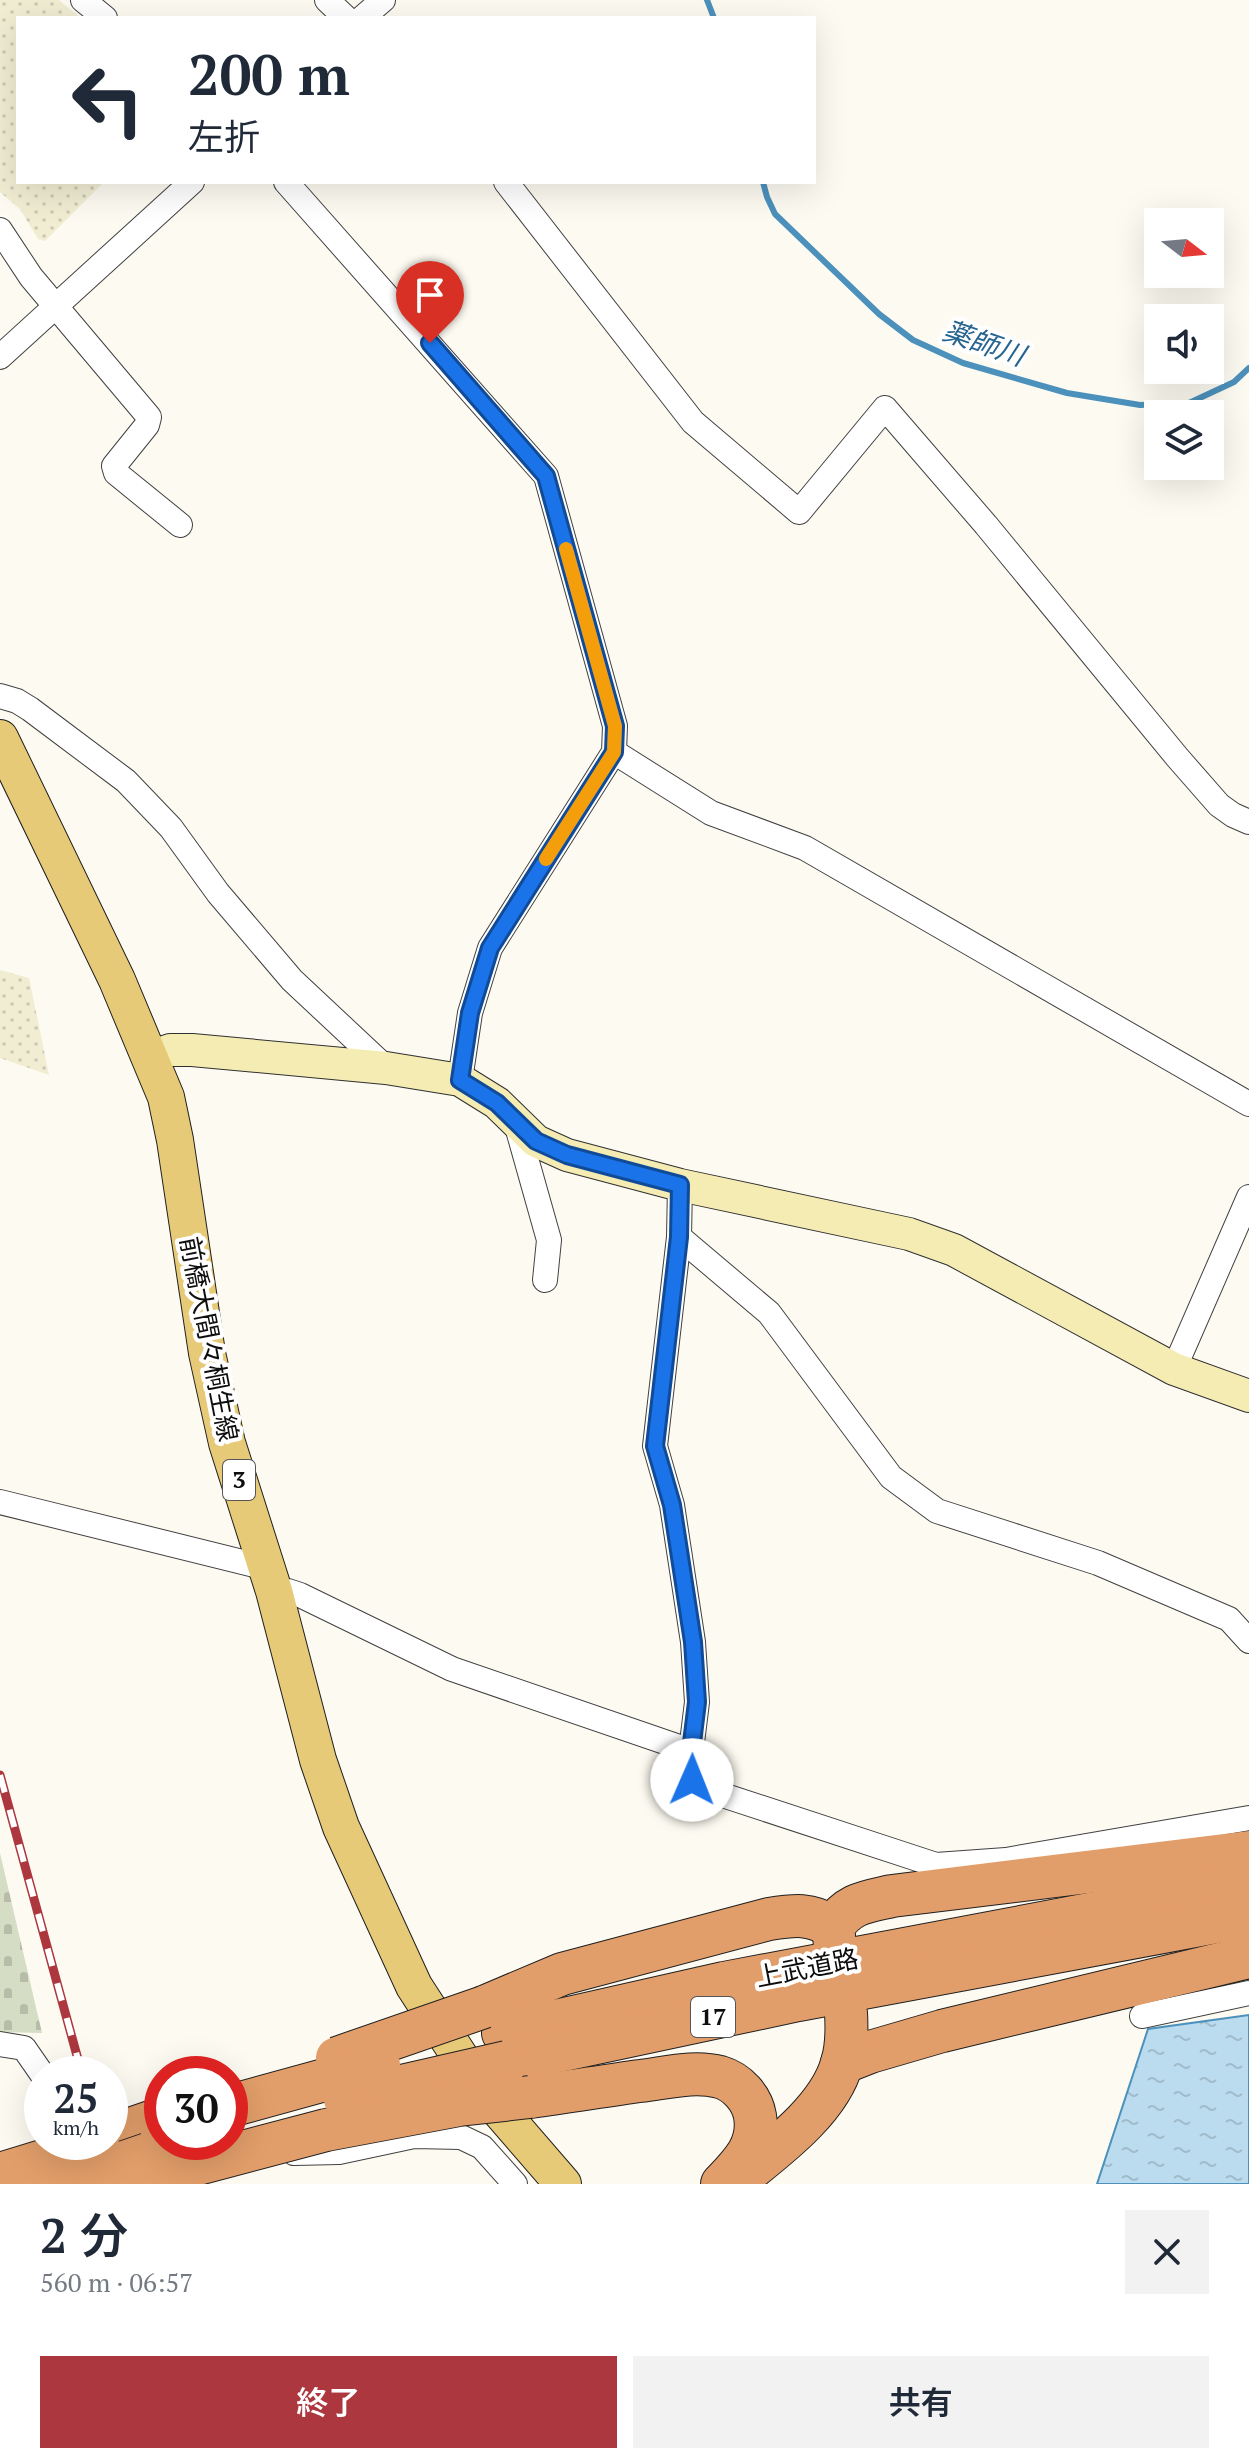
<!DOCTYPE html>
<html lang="ja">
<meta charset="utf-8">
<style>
:root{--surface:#fff;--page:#f2f2f3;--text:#1f2937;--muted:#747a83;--accent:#ac373f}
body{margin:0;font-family:"PT Serif","Noto Sans JP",serif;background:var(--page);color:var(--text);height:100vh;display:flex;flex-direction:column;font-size:30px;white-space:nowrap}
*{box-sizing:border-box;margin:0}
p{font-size:26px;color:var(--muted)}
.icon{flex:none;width:44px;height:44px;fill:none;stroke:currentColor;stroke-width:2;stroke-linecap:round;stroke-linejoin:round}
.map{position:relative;height:2184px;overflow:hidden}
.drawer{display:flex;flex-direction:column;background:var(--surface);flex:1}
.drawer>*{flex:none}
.banner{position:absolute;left:16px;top:16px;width:800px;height:168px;border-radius:0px;box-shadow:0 8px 32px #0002;background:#fff;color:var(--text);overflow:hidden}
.needle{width:52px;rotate:106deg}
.buttons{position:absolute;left:1144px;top:208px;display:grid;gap:16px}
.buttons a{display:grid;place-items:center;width:80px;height:80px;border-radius:0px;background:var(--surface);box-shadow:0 8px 32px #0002;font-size:40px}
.speed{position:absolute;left:24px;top:2056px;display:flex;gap:16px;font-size:40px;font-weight:700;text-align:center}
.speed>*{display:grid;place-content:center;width:104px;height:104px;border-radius:50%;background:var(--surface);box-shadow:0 8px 32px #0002;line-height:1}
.speed small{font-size:20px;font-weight:400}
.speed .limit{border:12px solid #d22;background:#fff;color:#111}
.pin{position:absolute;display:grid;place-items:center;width:68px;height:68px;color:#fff;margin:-82px -34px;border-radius:50% 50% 50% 0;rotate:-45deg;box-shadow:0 0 8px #0007}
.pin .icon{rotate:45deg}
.me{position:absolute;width:88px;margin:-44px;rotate:1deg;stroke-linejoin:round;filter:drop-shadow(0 0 6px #0008)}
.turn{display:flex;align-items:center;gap:28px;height:168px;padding:0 40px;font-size:36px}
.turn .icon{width:104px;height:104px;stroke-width:2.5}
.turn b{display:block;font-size:56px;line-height:68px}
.round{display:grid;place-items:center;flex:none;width:84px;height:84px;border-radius:0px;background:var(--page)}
.summary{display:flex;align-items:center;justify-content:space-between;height:136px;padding:0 40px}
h1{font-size:48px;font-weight:600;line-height:60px}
.action{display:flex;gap:16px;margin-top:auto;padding:16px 40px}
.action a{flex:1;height:92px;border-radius:0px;background:var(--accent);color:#fff;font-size:32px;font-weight:600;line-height:92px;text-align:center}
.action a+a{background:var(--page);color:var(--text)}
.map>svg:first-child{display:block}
</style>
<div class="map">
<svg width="1249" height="2184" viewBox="0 0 1249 2184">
<defs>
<pattern id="farmland-dots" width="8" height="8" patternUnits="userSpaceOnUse" patternTransform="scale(2)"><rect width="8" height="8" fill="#f0edd3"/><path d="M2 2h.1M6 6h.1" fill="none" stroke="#cdcab4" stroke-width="1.8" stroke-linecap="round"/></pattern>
<pattern id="cemetery-stones" width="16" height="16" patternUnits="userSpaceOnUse" patternTransform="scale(2)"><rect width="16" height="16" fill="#d5ddc4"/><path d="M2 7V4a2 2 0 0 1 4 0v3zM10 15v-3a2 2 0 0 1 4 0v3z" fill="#b6bca7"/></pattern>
<pattern id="water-ripples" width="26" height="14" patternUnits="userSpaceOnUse" patternTransform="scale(2)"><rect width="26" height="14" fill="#bbdcee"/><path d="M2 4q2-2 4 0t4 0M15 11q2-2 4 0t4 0" fill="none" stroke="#a0bccb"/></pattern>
</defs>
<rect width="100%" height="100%" fill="#fdfaf1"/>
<!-- farmland -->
<g fill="url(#farmland-dots)">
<polygon points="0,0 59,0 81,18 18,18 18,182 104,182 45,241 38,239 20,209 0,192"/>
<polygon points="0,970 29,978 49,1075 0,1058"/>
</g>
<!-- cemetery -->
<polygon fill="url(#cemetery-stones)" points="0,1853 42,2033 0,2032"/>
<!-- water -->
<polygon fill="url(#water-ripples)" stroke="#4c91bc" stroke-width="2" points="1249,2015 1249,2184 1097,2184 1148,2029"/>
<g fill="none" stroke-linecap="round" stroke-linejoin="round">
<!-- stream -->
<g stroke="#4c91bc" stroke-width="6">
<polyline points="707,0 714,18"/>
<polyline points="763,182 767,197 775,214 879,314 913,340 963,363 1067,393 1140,405 1189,403 1234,382 1249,368"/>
</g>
<defs>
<g id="street">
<polyline points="83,0 105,18"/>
<polyline points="327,0 346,18"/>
<polyline points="362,18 383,0"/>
<polyline points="286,182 546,476 615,726 614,752 490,948 470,1013 460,1080"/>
<polyline points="506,182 693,422 799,512 885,408 986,525 1177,757 1219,805 1233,815 1249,822"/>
<polyline points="0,230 31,277 149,417 147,425 114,466 116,473 180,525"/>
<polyline points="0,357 192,182"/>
<polyline points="0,696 17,701 30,709 126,781 171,828 218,893 292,980 386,1068"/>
<polyline points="614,752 711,813 805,848 1249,1104"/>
<polyline points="516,1123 549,1240 545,1280"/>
<polyline points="680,1185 679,1237 655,1446 672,1505 693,1642 697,1702 691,1751 692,1780 695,1786 936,1865 1006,1860 1249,1818"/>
<polyline points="679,1237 769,1313 891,1477 937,1511 1098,1563 1229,1619 1249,1641"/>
<polyline points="1174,1369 1249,1197"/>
<polyline points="0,1502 267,1568"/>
<polyline points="274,1591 288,1591 300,1595 452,1669 691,1751"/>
<polyline points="1142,2016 1249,1993"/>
<polyline points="0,2044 24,2048 42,2074"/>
<polyline points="294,2153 339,2152 414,2136 461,2137 482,2147 515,2184"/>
</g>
<polyline id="secondary" points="150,1057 170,1050 192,1050 386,1068 460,1080 497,1103 536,1141 567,1155 680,1185 909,1234 954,1250 1174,1369 1249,1396"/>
<polyline id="primary" points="0,738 117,980 166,1097 175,1140 207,1353 227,1443 274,1591 318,1760 341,1827 414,1986 480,2088 563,2184"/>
<g id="highway">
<path d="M 835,1945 L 833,1927 C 848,1903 866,1902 892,1896 L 1249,1852"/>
<path d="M 484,2007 L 562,1974 L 769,1919 C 795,1915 810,1913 833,1927"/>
<polyline points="503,2033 724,1983 1249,1884"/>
<polyline points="507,2062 798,2000 1249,1916"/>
<polyline points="842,2063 870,2052 942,2031 1249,1957"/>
<path d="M 530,2097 C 567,2092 604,2086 640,2081 C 666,2078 694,2070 720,2077 C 737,2082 752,2098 755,2116 C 760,2146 741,2164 722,2184"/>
<polyline points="110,2136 162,2118"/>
<path d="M 743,2175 C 778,2147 830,2108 842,2063 C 847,2047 847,2030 846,2013"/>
</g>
</defs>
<!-- street casing -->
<use href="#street" stroke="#414141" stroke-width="26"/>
<!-- secondary casing -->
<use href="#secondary" stroke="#303030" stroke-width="34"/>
<!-- primary casing -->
<use href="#primary" stroke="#1f1f1f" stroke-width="38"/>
<!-- highway casing -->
<use href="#highway" stroke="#1f1f1f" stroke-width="44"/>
<!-- street -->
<use href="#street" stroke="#fff" stroke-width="24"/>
<!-- secondary -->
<use href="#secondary" stroke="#f5ecb4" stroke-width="32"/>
<!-- primary -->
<use href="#primary" stroke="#e7ca77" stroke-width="36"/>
<!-- highway -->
<use href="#highway" stroke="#e29e6a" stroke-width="42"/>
<defs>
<g id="rail">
<polyline points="0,1775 82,2074"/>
<polyline points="101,2142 112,2184"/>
</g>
</defs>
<!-- rail casing -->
<use href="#rail" stroke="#ac373f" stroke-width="9"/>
<!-- rail -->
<use href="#rail" stroke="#fff" stroke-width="6" stroke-dasharray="18" stroke-linecap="butt"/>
<defs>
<g id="highway-bridge">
<polyline points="337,2058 484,2007"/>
<polyline points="345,2099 507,2062"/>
<polyline points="230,2106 379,2065"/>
<polyline points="0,2174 98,2144"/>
<polyline points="60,2184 148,2154"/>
<polyline points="122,2184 326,2130 459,2105 530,2097"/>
</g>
</defs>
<!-- highway-bridge casing -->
<use href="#highway-bridge" stroke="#1f1f1f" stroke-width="44" stroke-linecap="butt"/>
<!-- highway-bridge -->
<use href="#highway-bridge" stroke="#e29e6a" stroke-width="42"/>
</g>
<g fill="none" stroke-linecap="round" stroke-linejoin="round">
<defs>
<polyline id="route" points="430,343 546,476 615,726 614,752 490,948 470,1013 460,1080 497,1103 536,1141 567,1155 680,1185 679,1237 655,1446 672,1505 693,1642 697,1702 691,1751 692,1780"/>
</defs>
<!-- route casing -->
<use href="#route" stroke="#114b97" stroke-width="20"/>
<!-- route -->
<use href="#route" stroke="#1a73e8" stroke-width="14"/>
<!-- slow -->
<polyline stroke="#f59e0b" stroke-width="14" points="546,859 614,752 615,726 566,549"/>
</g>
<g text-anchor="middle" stroke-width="8" stroke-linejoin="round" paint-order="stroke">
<!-- shield labels -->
<g fill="#fff" stroke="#565656" stroke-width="2">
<rect x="223" y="1460" width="32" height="40" rx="6"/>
<rect x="691" y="1997" width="44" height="40" rx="6"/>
</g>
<g font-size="24" font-weight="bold" fill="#0e0e0e">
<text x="239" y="1488">3</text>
<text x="713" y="2025">17</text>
</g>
<!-- street labels -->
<g font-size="26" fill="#0e0e0e" stroke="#fff">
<text transform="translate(209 1339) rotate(79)" y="9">前橋大間々桐生線</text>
<text transform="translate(807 1968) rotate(-11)" y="9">上武道路</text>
</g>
<!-- water labels -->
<g font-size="28" font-style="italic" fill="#276490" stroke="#fff">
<text transform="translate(984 343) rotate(19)" y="10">薬師川</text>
</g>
</g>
</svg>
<div class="buttons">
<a><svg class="needle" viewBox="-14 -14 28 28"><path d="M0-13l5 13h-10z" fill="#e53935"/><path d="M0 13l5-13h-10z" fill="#747a83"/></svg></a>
<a><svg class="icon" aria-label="sound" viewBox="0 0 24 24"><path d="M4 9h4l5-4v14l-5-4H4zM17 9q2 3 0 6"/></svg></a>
<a><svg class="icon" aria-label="layers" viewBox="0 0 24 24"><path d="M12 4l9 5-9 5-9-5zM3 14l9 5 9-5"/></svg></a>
</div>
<div class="speed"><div>25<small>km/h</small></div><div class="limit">30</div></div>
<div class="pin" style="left:430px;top:343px;background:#d93025"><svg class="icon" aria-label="arrive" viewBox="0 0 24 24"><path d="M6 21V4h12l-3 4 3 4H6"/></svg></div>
<svg class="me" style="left:692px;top:1780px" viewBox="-20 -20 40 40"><circle r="19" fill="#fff"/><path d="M0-13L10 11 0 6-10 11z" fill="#1a73e8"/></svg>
<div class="banner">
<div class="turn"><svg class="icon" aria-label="left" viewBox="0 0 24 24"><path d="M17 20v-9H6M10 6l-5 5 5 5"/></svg><div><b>200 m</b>左折</div></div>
</div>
</div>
<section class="drawer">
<div class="summary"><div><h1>2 分</h1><p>560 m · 06:57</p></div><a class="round"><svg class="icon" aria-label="close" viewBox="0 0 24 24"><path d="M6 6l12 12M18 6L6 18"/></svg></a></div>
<div class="action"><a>終了</a><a>共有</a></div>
</section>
